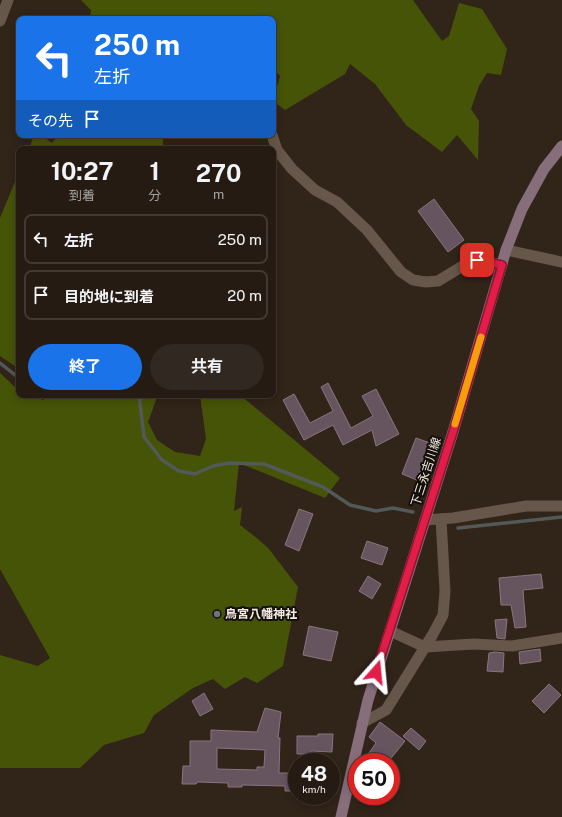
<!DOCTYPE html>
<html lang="ja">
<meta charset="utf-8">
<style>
:root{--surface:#251b13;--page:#312821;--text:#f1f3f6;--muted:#a3a1a0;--line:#423933;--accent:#1a73e8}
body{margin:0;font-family:"Public Sans","Noto Sans JP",sans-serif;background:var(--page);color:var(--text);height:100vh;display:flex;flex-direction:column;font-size:15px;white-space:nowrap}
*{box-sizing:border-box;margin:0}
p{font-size:13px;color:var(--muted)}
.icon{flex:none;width:22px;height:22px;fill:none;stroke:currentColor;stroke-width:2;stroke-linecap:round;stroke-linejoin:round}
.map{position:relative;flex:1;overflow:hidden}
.side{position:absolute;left:16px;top:146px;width:260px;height:252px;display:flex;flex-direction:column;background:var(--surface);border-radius:8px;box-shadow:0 2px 10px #0003,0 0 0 1px var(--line)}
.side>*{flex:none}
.guide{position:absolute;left:16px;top:16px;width:260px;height:122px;border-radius:8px;box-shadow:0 2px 10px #0003,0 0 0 1px var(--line);background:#1a73e8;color:#fff;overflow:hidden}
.speed{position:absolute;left:288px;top:753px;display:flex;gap:8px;font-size:20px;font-weight:700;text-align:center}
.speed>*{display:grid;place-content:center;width:52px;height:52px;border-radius:50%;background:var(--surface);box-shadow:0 2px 10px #0003,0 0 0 1px var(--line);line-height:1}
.speed small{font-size:10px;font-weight:400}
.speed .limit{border:6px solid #d22;background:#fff;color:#111}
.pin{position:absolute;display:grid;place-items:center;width:34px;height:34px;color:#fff;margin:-17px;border-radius:8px;box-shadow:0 2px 6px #0006}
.me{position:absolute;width:44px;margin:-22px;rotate:18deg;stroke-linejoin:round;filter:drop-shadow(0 0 3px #0008)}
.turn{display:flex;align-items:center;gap:14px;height:84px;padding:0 12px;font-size:18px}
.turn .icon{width:52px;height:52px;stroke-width:2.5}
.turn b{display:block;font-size:28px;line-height:34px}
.then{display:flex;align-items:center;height:38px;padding:0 12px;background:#0003;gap:8px;font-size:15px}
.eta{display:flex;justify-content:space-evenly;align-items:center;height:68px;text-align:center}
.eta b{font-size:24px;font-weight:700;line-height:28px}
.button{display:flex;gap:8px;margin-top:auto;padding:8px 12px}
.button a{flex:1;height:46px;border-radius:24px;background:var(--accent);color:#fff;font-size:16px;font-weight:700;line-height:46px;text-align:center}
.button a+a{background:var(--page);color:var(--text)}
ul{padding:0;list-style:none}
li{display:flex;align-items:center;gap:12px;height:50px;margin:0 8px 6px;padding:0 4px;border:2px solid var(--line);border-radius:8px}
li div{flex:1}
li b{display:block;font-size:15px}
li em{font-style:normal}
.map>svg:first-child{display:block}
</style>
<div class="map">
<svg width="562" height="817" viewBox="0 0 562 817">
<rect width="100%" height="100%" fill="#312419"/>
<!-- green -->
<g fill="#465407">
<polygon points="81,0 413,0 442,41 449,36 459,3 482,9 507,49 501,75 487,73 479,86 471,109 479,121 478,160 457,135 442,152 406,125 375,84 350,64 345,74 285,110 273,101 280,76 273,68 273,19 90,19 91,10"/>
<polygon points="34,135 41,135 52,143 58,135 163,135 163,149 29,149"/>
<polygon points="19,172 19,369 0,356 0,218"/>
<polygon points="0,373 16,388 19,390 19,395 31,395 43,400 50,395 155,395 157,397 148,422 157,440 175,452 200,456 206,439 200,395 240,395 340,478 325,498 239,463 234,511 242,507 240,525 258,539 269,549 298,587 283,666 257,683 245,677 225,689 213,679 193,688 154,715 144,733 104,745 80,768 0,768 0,655 38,666 50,658 0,569"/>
</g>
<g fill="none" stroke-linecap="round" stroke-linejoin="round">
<!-- stream -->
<g stroke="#525958" stroke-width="3.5">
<polyline points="0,363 19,378"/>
<polyline points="139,395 144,437 162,460 179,471 195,474 213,466 229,463 264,464 323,487 350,505 376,511 393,508 413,512"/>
<polyline points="458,528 562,517"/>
</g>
</g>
<!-- building -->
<g fill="#66545f" stroke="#887580" fill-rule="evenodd">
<polygon points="434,199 464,240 448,252 418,211"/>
<polygon points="328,383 351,428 373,416 362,396 376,389 399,434 376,446 372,430 343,445 333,425 304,440 283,400 294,394 310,423 333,411 321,387"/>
<polygon points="416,438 430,443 417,480 402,474"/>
<polygon points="299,509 313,514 299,551 285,545"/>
<polygon points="367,541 388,548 382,565 361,558"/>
<polygon points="541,574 543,588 523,590 526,627 515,628 511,605 501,605 499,578"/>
<polygon points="368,576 381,584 372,599 359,591"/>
<polygon points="507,619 505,639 497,638 495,620"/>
<polygon points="309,626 338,632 331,661 303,655"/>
<polygon points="540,649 541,661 520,664 519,652"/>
<polygon points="495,652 504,653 503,672 487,671 489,653"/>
<polygon points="549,684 561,695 544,713 532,701"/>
<polygon points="204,693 213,709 200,716 192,701"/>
<path d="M 265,708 L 281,712 L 278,738 L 280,738 L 279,773 L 297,773 L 297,791 L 285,791 L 285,786 L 242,785 L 242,787 L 228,787 L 228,783 L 197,782 L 196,784 L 182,784 L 183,766 L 190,766 L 190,741 L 211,741 L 211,730 L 257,732 ZM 217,748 L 265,750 L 264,767 L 257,767 L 257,770 L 217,769 Z"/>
<polygon points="380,722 405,741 388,762 372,762 366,757 376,743 369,737"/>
<polygon points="411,728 426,741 419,750 403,736"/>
<polygon points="318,734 333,734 332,752 311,751 311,754 297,754 297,736 318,736"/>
</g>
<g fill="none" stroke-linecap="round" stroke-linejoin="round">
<!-- minor -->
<g stroke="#66574a" stroke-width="11">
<polyline points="0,21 8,0"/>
<polyline points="272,135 277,150 292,169 315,190 337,202 367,230 401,272 413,280 426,282 438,281 466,264 477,260 502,265"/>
<polyline points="506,250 562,262"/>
<polyline points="425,520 453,518 526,506 562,506"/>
<polyline points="390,631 425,647 474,644 512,646 562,638"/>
<polyline points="362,723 386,710 433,634 443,615 445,591 441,519"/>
</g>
<!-- secondary -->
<polyline stroke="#876e7b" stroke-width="11" points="341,817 368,700 453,432 506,250 522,209 544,169 562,146"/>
</g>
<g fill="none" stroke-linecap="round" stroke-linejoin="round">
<defs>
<polyline id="route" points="376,672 453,432 502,265 477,260"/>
</defs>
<!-- route casing -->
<use href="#route" stroke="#92132f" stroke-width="10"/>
<!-- route -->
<use href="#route" stroke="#e11d48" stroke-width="7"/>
<!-- slow -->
<polyline stroke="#f59e0b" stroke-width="7" points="455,424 481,337"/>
</g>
<!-- markers -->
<circle fill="#6b7280" stroke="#150f0a" stroke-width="1.5" cx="217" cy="614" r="4"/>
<g text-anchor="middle" stroke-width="4" stroke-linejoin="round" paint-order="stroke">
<!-- street labels -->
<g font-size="12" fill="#f4ebe4" stroke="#150f0a">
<text transform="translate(426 472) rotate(-72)" y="4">下三永吉川線</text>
</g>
<!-- poi labels -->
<g font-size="12" font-weight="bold" fill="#f4ebe4" stroke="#150f0a" text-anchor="start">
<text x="225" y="618">鳥宮八幡神社</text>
</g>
</g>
</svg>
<div class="speed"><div>48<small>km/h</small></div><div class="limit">50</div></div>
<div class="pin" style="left:477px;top:260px;background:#d93025"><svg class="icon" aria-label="arrive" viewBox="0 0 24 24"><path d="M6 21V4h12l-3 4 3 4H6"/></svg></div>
<svg class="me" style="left:376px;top:672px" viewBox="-20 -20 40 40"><path d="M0-17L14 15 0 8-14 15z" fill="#e11d48" stroke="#fff" stroke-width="4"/></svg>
<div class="guide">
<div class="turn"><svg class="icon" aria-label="left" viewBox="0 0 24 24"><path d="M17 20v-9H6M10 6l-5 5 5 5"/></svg><div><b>250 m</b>左折</div></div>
<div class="then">その先<svg class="icon" aria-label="arrive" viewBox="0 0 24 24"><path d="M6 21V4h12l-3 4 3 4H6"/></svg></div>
</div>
<section class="side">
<div class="eta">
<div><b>10:27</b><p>到着</p></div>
<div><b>1</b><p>分</p></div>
<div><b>270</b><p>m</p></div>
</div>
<ul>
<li><svg class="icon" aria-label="left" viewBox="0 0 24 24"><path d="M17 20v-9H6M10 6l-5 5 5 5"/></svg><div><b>左折</b></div><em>250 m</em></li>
<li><svg class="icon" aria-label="arrive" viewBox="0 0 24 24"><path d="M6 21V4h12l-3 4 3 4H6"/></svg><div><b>目的地に到着</b></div><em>20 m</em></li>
</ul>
<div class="button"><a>終了</a><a>共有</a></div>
</section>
</div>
